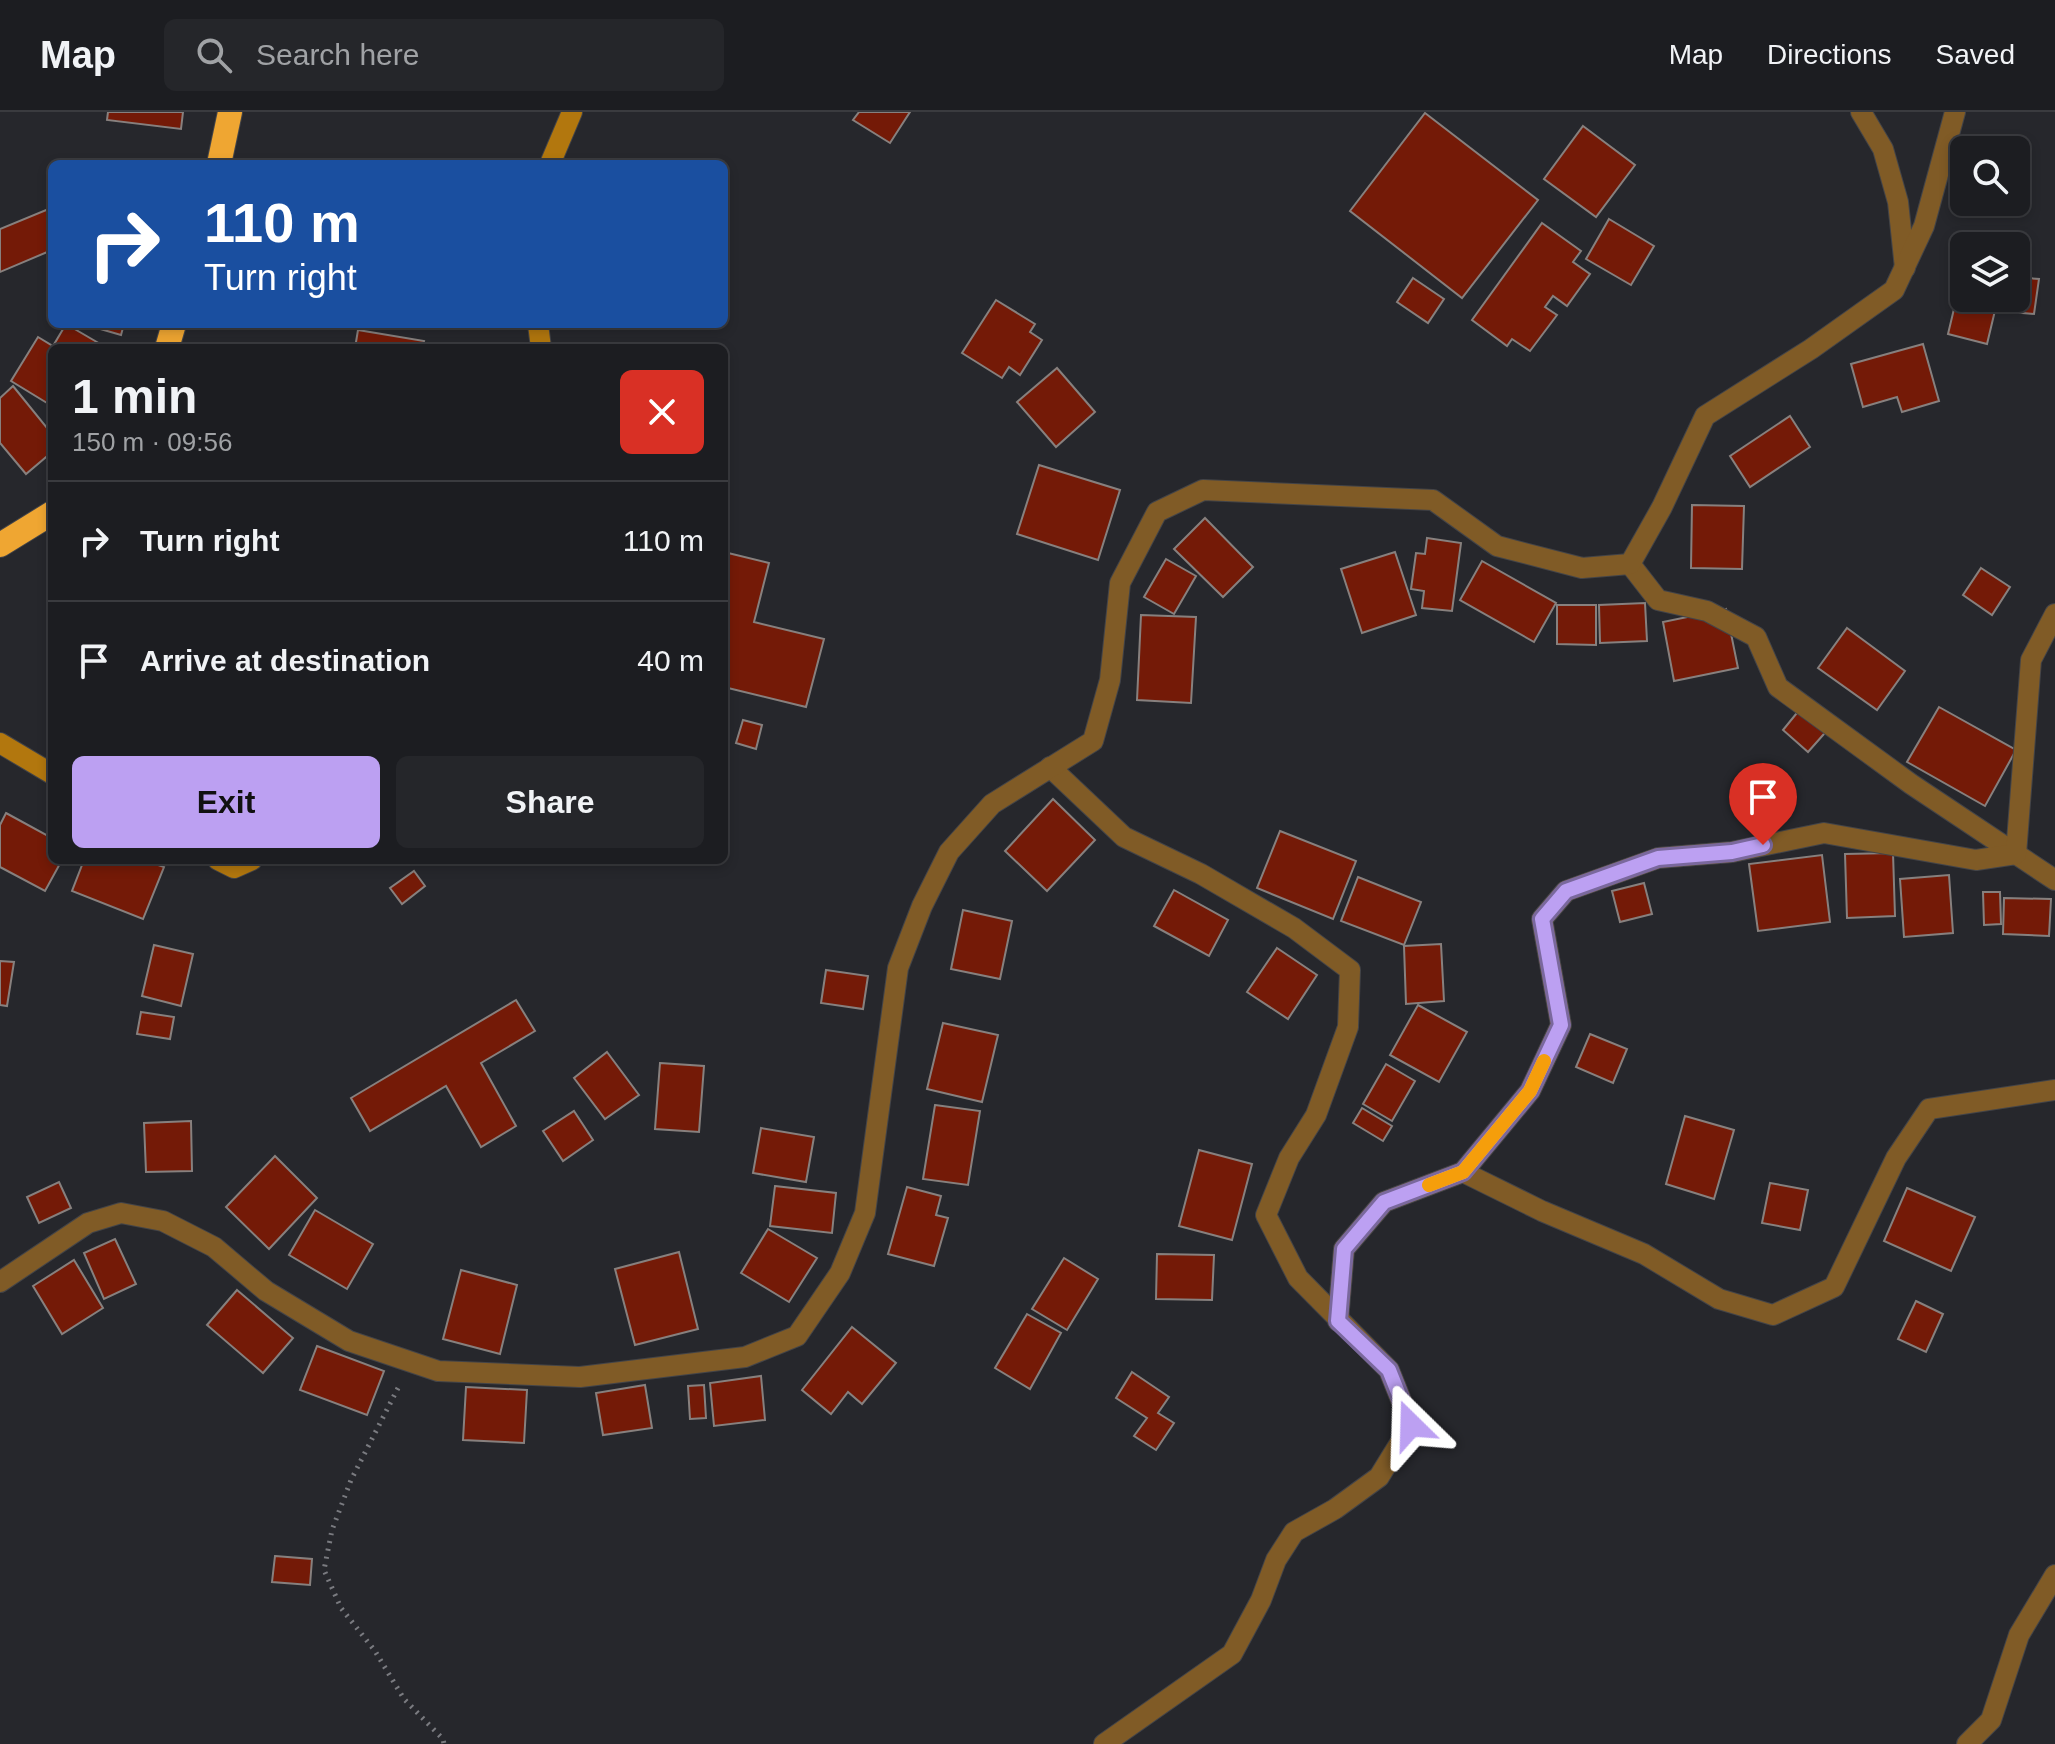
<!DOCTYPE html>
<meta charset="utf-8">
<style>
:root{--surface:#1c1d21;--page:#25262a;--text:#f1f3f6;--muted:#a0a2a5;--line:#3a3b3f;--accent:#bca0f2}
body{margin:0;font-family:Helvetica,sans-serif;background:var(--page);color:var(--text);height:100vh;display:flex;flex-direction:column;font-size:30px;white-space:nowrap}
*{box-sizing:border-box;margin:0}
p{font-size:26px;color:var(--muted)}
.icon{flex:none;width:44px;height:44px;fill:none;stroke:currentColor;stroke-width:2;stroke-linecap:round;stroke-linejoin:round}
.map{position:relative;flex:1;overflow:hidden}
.drawer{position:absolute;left:48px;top:232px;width:680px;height:520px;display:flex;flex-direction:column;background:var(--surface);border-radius:12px;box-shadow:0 4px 12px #0003,0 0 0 2px var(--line)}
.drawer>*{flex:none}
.top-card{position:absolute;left:48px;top:48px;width:680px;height:168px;border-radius:12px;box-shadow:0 4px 12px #0003,0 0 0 2px var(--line);background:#1a4fa0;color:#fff;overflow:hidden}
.controls{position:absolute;left:1950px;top:24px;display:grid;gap:16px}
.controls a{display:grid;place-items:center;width:80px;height:80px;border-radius:12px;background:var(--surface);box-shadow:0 4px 12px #0003,0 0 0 2px var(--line);font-size:40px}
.pin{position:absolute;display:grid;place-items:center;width:68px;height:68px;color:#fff;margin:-82px -34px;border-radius:50% 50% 50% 0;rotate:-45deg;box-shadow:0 0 8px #0007}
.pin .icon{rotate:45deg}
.me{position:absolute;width:88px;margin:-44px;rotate:338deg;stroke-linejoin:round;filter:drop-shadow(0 0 6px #0008)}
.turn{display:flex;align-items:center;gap:28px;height:168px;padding:0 24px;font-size:36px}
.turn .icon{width:104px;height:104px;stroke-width:2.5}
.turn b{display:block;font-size:56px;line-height:68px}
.round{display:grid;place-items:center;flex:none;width:84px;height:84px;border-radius:12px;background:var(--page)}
.headline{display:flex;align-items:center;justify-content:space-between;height:136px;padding:0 24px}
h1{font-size:48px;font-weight:600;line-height:60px}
.button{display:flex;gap:16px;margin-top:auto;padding:16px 24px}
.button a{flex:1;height:92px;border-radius:12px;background:var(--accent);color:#111;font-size:32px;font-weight:600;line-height:92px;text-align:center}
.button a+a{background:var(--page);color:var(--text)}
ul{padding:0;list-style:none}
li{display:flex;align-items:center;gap:24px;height:120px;padding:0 24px;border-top:2px solid var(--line)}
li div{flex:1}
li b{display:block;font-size:30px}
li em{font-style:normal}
header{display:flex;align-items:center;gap:48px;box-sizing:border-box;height:112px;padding:0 40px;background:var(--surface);border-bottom:2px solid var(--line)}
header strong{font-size:38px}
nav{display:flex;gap:44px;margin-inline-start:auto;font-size:28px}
.search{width:560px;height:72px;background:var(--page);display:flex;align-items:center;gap:20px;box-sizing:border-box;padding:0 28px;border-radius:12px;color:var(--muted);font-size:30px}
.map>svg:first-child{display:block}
</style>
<header>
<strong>Map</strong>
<div class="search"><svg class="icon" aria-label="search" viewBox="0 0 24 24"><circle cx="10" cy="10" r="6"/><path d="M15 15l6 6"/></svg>Search here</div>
<nav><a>Map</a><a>Directions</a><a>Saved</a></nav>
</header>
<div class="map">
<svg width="2055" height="1632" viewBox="0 0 2055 1632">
<rect width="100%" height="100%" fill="#26272c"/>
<!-- building -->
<g fill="#741a07" stroke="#87807e" stroke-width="2">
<polygon points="108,0 183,0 181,17 107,8"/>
<polygon points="859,0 858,0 910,0 890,31 853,8"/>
<polygon points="1425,1 1538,88 1462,186 1350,99"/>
<polygon points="1583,14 1635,53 1596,105 1544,67"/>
<rect x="1974" y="32" width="30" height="6"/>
<polygon points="1972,90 2002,90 2001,98 1972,97"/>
<polygon points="51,96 52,138 0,160 0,117"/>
<polygon points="1609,107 1654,134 1631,173 1586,147"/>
<polygon points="1542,111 1581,139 1573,150 1590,162 1567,194 1553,184 1545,195 1557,203 1530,239 1512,227 1507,234 1472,208"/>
<polygon points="1964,155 1964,186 1998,186 1987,232 1948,222"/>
<polygon points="2016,165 2039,167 2034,202 2011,200 2013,186 2016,186"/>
<polygon points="1413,166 1444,187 1428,211 1397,190"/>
<polygon points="996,188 1035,212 1030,220 1042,228 1020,263 1009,255 1002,266 962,241"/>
<polygon points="66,212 107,236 52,236 52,294 11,269 38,225 53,234"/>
<polygon points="83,212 124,212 121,223"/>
<polygon points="358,218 424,229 422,236 355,236"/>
<polygon points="1923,232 1939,289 1902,300 1897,285 1863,295 1851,252"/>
<polygon points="1057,256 1095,300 1056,335 1017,290"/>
<polygon points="13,274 52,322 52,340 26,362 0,331 0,286"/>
<polygon points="1790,304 1810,335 1750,375 1730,344"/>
<polygon points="1039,353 1120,378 1098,448 1017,422"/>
<polygon points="1692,393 1744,394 1742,457 1691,456"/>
<polygon points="1205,406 1253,455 1223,485 1174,437"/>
<polygon points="1427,426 1461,431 1452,499 1422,496 1424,479 1411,477 1416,441 1425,442"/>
<polygon points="724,440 769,451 754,510 824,527 806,595 728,576 724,593"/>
<polygon points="1395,440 1416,503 1362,521 1341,457"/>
<polygon points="1166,447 1196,464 1174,502 1144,485"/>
<polygon points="1482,449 1556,491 1534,530 1460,488"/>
<polygon points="1981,456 2010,475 1992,503 1963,483"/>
<polygon points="1645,491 1647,529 1600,531 1599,493"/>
<polygon points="1557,493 1596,493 1596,533 1557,532"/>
<polygon points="1726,497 1738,556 1674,569 1663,510"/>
<polygon points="1141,503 1196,505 1191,591 1137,588"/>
<polygon points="1847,516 1905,559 1877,598 1818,556"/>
<polygon points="1805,591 1831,614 1808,640 1783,618"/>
<polygon points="1939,595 2016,638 1985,694 1907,650"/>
<polygon points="743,608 762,613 756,637 736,631"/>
<polygon points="1053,687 1095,728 1047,779 1005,739"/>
<polygon points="6,701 52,726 52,748 62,748 45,779 0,755 0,713"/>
<polygon points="1280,719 1356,749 1333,807 1257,776"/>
<polygon points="1893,741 1895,804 1847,806 1845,742"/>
<polygon points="1822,743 1830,810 1758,819 1749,752"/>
<polygon points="84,748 144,748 164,755 143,807 72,779"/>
<polygon points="414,759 425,774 402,792 390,776"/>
<polygon points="1949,763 1953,821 1904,825 1900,767"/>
<polygon points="1358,765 1421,790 1404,833 1341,809"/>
<polygon points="1644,771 1652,802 1620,810 1612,779"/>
<polygon points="1174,778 1228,808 1209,844 1154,814"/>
<polygon points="1983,780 2000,780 2001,812 1984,813"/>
<polygon points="2004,786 2051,787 2049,824 2003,822"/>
<polygon points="963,798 1012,809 1000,867 951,857"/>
<polygon points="1441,832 1444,889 1406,892 1404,834"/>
<polygon points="154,833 193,842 181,894 142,884"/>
<polygon points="1277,836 1317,863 1288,907 1247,880"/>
<polygon points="0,849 14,850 7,894 0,893"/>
<polygon points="826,858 868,864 863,897 821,891"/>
<polygon points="516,888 535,919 481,951 516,1014 481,1035 446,974 370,1019 351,986"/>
<polygon points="1418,893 1467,920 1439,970 1390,943"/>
<polygon points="141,900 174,905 170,927 137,922"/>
<polygon points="943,911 998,923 982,990 927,977"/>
<polygon points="1590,922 1627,937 1613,971 1576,955"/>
<polygon points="607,940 639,983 605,1007 574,966"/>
<polygon points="660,951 704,954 699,1020 655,1017"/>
<polygon points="1386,952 1415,969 1392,1009 1363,992"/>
<polygon points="935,993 980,999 968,1073 923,1067"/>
<polygon points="1362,996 1392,1014 1383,1029 1353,1011"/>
<polygon points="574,999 593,1028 563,1049 543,1019"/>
<polygon points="1685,1004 1734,1018 1714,1087 1666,1072"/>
<polygon points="191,1009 192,1059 146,1060 144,1011"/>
<polygon points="761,1016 814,1025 806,1070 753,1061"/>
<polygon points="1199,1038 1252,1052 1232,1128 1179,1114"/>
<polygon points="275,1044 317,1086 269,1137 226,1095"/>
<polygon points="59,1070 71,1096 39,1111 27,1085"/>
<polygon points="1770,1071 1808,1078 1800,1118 1762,1111"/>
<polygon points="775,1074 836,1081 832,1121 770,1114"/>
<polygon points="907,1075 941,1084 936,1103 948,1106 934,1154 888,1142"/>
<polygon points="1907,1076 1975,1105 1951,1159 1884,1129"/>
<polygon points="315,1098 373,1132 347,1177 289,1143"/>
<polygon points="768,1117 817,1146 789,1190 741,1161"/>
<polygon points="115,1127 136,1172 104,1187 84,1141"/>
<polygon points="679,1140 698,1217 635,1233 615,1157"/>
<polygon points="1157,1142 1214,1143 1212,1188 1156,1187"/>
<polygon points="1064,1146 1098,1167 1067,1218 1032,1197"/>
<polygon points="74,1148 103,1196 62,1222 33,1174"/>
<polygon points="461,1158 517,1173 500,1242 443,1227"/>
<polygon points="237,1178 293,1226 263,1261 207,1213"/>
<polygon points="1916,1189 1943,1202 1926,1240 1898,1227"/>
<polygon points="1027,1202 1061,1221 1030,1277 995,1256"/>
<polygon points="852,1215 896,1251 862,1292 848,1280 831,1302 802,1278"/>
<polygon points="317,1234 384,1259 367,1303 300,1278"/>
<polygon points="1132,1260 1169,1285 1158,1301 1174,1311 1156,1338 1134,1324 1147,1306 1116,1286"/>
<polygon points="761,1264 765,1308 714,1314 710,1271"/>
<polygon points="645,1273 652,1316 603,1323 596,1281"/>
<polygon points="704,1273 706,1306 690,1307 688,1274"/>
<polygon points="466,1275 527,1278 524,1331 463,1328"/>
<polygon points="275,1444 312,1447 310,1473 272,1470"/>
</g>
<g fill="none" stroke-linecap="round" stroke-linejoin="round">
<defs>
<g id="street">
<polyline points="1861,0 1883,37 1898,90 1905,156"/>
<polyline points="1630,452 1658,488 1707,499 1756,525 1778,575 1911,672 2055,768"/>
<polyline points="1050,655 1124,725 1201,762 1294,816 1350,858 1348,915 1316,1003 1289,1046 1266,1103 1298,1166 1389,1258 1411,1313 1379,1365 1335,1397 1294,1420 1276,1448 1261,1488 1232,1542 1104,1632"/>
<polyline points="1463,1060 1530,979 1561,913 1542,807 1566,779 1658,746 1732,740 1824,721 1976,748 2016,742 2031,548 2055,502"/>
<polyline points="0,1170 88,1111 121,1101 163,1109 214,1135 266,1179 349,1229 438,1259 580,1265 745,1245 797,1224 840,1161 865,1101 898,856 922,794 949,740 992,692 1093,629 1110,568 1120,471 1157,400 1203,378 1433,388 1497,434 1582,456 1630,452 1662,395 1705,304 1811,237 1894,178 1924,114 1955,0"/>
<polyline points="1338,1209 1344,1137 1384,1090 1463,1060 1542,1099 1644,1142 1719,1187 1773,1203 1834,1175 1896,1046 1929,997 2055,978"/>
<polyline points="1967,1632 1991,1608 2019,1523 2055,1463"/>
</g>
<g id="secondary">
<polyline points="550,52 572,0"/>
<polyline points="538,212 541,236"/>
<polyline points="0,631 52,662"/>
<polyline points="218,748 234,756 252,748"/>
</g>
<g id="highway">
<polyline points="219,52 230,0"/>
<polyline points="167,236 174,212"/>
<polyline points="0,433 52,401"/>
</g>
</defs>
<!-- street casing -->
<use href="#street" stroke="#434448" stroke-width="22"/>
<!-- secondary casing -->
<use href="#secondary" stroke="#434448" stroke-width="22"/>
<!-- highway casing -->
<use href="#highway" stroke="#434448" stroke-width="26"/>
<!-- path -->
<polyline stroke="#7a7b80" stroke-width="5" stroke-dasharray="2 6" stroke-linecap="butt" points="398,1276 351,1368 332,1418 324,1458 341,1496 375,1539 404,1587 443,1627 444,1632"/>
<!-- street -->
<use href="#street" stroke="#805b26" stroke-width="20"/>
<!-- secondary -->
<use href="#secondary" stroke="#b2770e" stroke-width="20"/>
<!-- highway -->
<use href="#highway" stroke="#efa632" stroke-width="24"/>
</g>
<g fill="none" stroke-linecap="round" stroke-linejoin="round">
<defs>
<polyline id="route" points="1411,1313 1389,1258 1338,1209 1344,1137 1384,1090 1463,1060 1530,979 1561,913 1542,807 1566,779 1658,746 1732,740 1763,733"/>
</defs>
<!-- route casing -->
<use href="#route" stroke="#7a689d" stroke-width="20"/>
<!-- route -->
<use href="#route" stroke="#bca0f2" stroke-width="14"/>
<!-- slow -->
<polyline stroke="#f59e0b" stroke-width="14" points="1429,1073 1463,1060 1530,979 1544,949"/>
</g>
</svg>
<div class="controls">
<a><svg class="icon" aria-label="search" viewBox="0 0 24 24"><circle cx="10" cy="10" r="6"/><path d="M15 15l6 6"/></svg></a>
<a><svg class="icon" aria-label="layers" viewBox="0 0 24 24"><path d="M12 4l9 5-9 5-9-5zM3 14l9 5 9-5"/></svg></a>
</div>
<div class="pin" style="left:1763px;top:733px;background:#d93025"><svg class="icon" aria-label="arrive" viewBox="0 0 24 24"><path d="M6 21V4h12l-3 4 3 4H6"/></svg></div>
<svg class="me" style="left:1411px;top:1313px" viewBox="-20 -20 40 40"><path d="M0-17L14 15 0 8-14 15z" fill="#bca0f2" stroke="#fff" stroke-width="4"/></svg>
<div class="top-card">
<div class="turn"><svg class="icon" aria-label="right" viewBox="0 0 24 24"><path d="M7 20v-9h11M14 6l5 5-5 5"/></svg><div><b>110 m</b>Turn right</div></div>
</div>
<section class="drawer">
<div class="headline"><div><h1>1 min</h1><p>150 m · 09:56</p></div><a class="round" style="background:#d93025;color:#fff"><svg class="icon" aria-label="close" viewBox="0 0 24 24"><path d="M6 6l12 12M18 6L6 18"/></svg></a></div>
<ul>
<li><svg class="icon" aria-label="right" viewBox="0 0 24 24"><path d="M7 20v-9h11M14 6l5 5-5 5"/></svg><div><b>Turn right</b></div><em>110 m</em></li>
<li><svg class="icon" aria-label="arrive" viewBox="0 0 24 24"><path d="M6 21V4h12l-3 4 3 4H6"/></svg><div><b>Arrive at destination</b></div><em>40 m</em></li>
</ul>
<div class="button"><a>Exit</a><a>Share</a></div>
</section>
</div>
